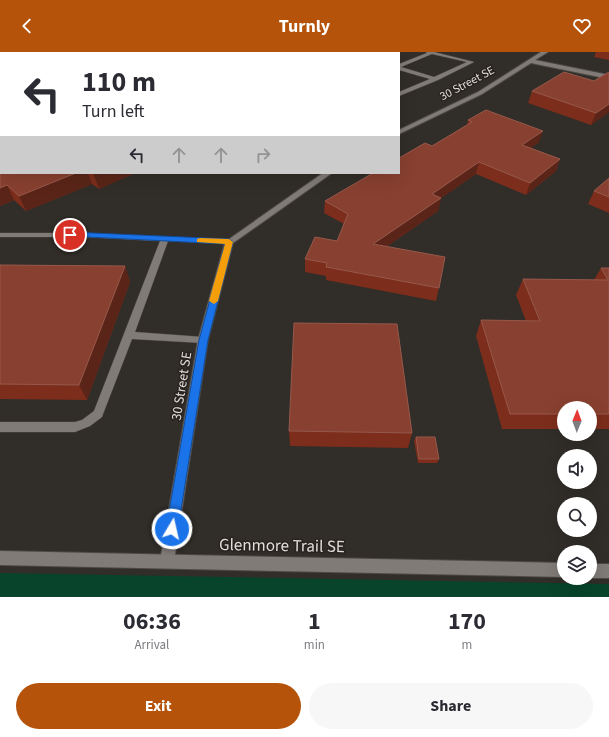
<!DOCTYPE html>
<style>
:root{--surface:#fff;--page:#f7f7f7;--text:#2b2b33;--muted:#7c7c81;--accent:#b45309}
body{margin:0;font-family:"Source Sans 3",sans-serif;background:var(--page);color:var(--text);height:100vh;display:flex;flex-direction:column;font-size:15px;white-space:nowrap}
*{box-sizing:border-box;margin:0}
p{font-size:13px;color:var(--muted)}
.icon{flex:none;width:22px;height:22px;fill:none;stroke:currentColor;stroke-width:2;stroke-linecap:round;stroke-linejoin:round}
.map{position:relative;height:545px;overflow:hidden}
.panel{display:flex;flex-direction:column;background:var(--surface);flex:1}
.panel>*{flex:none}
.guide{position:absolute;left:0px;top:0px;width:400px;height:122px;box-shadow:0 4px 16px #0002;background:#fff;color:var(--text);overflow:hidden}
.needle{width:26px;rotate:1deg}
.buttons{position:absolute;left:557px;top:349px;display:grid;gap:8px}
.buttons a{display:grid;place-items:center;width:40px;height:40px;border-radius:50%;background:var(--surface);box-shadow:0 4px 16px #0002;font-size:20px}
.pin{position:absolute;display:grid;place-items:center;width:34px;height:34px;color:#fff;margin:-17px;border:2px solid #fff;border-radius:50%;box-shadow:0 1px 4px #0007}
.me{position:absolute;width:44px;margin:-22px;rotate:9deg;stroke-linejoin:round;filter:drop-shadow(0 0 3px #0008)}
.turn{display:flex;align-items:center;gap:14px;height:84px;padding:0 16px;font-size:18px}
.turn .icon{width:52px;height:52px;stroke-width:2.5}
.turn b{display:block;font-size:28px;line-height:34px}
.lanes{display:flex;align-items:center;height:38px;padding:0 16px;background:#0003;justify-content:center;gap:20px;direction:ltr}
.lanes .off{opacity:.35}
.eta{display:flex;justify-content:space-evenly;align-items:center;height:68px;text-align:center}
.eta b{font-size:24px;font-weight:700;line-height:28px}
.action{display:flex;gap:8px;margin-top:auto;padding:8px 16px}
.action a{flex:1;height:46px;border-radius:24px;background:var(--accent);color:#fff;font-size:16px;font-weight:700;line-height:46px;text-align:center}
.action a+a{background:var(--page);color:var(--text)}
header{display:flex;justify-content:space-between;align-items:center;height:52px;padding:0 16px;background:var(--accent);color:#fff;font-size:18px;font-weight:700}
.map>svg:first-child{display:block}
</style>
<header><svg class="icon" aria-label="back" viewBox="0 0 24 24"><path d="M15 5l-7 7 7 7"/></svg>Turnly<svg class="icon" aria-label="heart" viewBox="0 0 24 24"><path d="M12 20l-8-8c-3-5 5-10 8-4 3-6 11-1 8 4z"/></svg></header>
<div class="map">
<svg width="609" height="545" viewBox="0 0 609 545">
<rect width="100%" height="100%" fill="#312d29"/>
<!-- green -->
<polygon fill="#07442b" points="0,521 609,532 609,545 0,545"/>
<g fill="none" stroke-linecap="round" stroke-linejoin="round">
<!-- canal -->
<g fill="#176870" fill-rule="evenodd">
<polygon points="18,0 33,0 17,1"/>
<rect x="0" y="4" width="1" height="6"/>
</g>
<defs>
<g id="lane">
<polygon points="268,0 274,0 268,1"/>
<rect x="297" y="0" width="7" height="1"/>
<polygon points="318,0 324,0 318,1"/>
<polygon points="375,0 382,0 375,1"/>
<path d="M 426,0 L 434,0 L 474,10 L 438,28 L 399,44 L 399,40 L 430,27 L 399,18 L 399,12 L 427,1 ZM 432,2 L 467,10 L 434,25 L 401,15 Z"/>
<polygon points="0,181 84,181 232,188 232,192 229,192 168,189 135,280 203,285 206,286 208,288 206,290 203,291 132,287 103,362 102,365 90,374 75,380 0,380 0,370 75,370 82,368 94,359 160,189 84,185 0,185"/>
</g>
<g id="street">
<polygon points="541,0 548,0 535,8 609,23 609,27 531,11 482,42 399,82 399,78 478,40"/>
<polygon points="323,121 332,121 233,191 208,288 174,509 172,514 167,516 162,514 160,509 198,288 225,190"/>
</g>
<g id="secondary">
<polygon points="0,499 564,511 564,525 0,513"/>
<polygon points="590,512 609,512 609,526 589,526"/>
</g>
</defs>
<!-- lane casing -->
<use href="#lane" stroke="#4d4946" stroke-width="1"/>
<!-- street casing -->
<use href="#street" stroke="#4d4946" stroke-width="2"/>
<!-- secondary casing -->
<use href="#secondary" stroke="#4d4946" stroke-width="2"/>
<!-- lane -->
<use href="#lane" fill="#817b77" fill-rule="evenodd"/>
<!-- street -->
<use href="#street" fill="#817b77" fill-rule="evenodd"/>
<!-- secondary -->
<use href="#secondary" fill="#817b77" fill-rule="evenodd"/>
<!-- rail -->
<polyline stroke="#bdbab7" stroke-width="2" stroke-dasharray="3 3" stroke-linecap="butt" points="180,1 184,0"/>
</g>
<!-- wall -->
<g fill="#7d2d1b">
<polygon points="596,0 609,0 609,8 594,5"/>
<polygon points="609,20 609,60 591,73 528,51 532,39 594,29"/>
<polygon points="0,62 1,121 135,121 99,137 92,132 26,159 14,148 0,154"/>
<polygon points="468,68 539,90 531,96 560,107 556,119 526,143 476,122 441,146 438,159 386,195 439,236 436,249 326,228 326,224 305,220 305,207 337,189 344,172 324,161 325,149 432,94 467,73"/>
<polygon points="609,126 609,161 588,152 594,139"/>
<polygon points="0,213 125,214 130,230 87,348 0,347"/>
<polygon points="601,216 609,216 609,377 590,377 590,356 564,356 564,377 502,377 476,284 481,268 526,269 516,243 523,227 594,228"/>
<polygon points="289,379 412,381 408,396 290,394"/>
<polygon points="416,385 439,407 437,411 418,411 414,389"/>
</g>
<!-- shaded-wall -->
<g fill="#5a2518">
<polygon points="609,52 609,60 591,73 596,61"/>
<polygon points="543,79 539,90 518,105 522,93"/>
<polygon points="560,107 556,119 526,143 530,131"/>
<polygon points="479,110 476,122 429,154 432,142"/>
<polygon points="76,121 88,121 92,132 26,159 19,144"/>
<polygon points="93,121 135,121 99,137"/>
<polygon points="7,133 14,148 0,154 0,136"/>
<polygon points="441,146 438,159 371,205 373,192"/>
<polygon points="125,214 130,230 87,348 79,333"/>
</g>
<!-- building -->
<g fill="#884030" stroke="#96594b">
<polygon points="564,20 594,29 609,20 609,52 596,61 532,39"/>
<polygon points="486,58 543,79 522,93 560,107 530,131 479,110 432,142 441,146 373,192 445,205 439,236 326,215 327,211 305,207 315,185 337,189 348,162 325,149 373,121 399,121 399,106 425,91 432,94 472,70 468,68"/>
<polygon points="0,62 1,62 1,121 76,121 19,144 7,133 0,136"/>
<polygon points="609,126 609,145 594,139"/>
<polygon points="0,213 125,214 79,333 0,332"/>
<polygon points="601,216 609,216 609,362 590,362 590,356 564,356 564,362 510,362 481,268 540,269 523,227 608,228"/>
<polygon points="294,271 397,272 412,381 289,379"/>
<polygon points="416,385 435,385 439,407 419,407"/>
</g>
<!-- route -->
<polygon fill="#1a73e8" stroke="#114b97" points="70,180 229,187 233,190 208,288 178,477 176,482 172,484 168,482 166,477 199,288 225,192 68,184 68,181"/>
<!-- slow -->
<polygon fill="#f59e0b" points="200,186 229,187 233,190 218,249 214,252 209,249 225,192 197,190 197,187"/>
<g text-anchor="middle" stroke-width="3" stroke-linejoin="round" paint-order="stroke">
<!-- far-street labels -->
<g font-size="12" fill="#e0dddb" stroke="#282320">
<text transform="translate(467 31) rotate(-28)" y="4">30 Street SE</text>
</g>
<!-- street labels -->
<g font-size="14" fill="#e0dddb" stroke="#282320">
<text transform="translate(181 334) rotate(-81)" y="5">30 Street SE</text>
</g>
<!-- near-street labels -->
<g font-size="17" fill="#e0dddb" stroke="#282320">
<text transform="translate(282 493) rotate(1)" y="6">Glenmore Trail SE</text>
</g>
</g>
</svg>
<div class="buttons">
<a><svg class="needle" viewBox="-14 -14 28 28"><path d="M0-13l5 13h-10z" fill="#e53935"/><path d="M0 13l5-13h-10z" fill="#7c7c81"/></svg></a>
<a><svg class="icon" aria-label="sound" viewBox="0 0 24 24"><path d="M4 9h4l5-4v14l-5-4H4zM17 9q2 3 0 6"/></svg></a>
<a><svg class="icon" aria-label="search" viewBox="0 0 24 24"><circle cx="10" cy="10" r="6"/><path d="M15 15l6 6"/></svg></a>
<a><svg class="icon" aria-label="layers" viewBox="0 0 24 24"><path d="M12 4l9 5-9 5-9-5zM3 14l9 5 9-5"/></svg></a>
</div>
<div class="pin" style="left:70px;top:183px;background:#d93025"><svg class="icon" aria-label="arrive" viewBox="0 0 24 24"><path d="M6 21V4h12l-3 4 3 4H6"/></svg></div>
<svg class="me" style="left:172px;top:477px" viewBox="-20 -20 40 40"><circle r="17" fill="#1a73e8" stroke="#fff" stroke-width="3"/><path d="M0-11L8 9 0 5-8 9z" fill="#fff"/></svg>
<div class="guide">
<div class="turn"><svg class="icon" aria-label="left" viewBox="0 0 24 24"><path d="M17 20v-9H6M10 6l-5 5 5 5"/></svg><div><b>110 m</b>Turn left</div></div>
<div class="lanes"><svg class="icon" aria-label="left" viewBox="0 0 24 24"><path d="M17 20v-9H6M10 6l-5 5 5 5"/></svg><svg class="icon off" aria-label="ahead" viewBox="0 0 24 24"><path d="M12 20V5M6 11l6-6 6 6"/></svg><svg class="icon off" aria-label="ahead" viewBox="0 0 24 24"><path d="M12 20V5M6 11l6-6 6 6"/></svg><svg class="icon off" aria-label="right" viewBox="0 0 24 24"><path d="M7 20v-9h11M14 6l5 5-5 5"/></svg></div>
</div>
</div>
<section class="panel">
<div class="eta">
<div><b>06:36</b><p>Arrival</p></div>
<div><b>1</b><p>min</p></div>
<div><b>170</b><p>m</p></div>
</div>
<div class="action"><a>Exit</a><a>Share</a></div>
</section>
